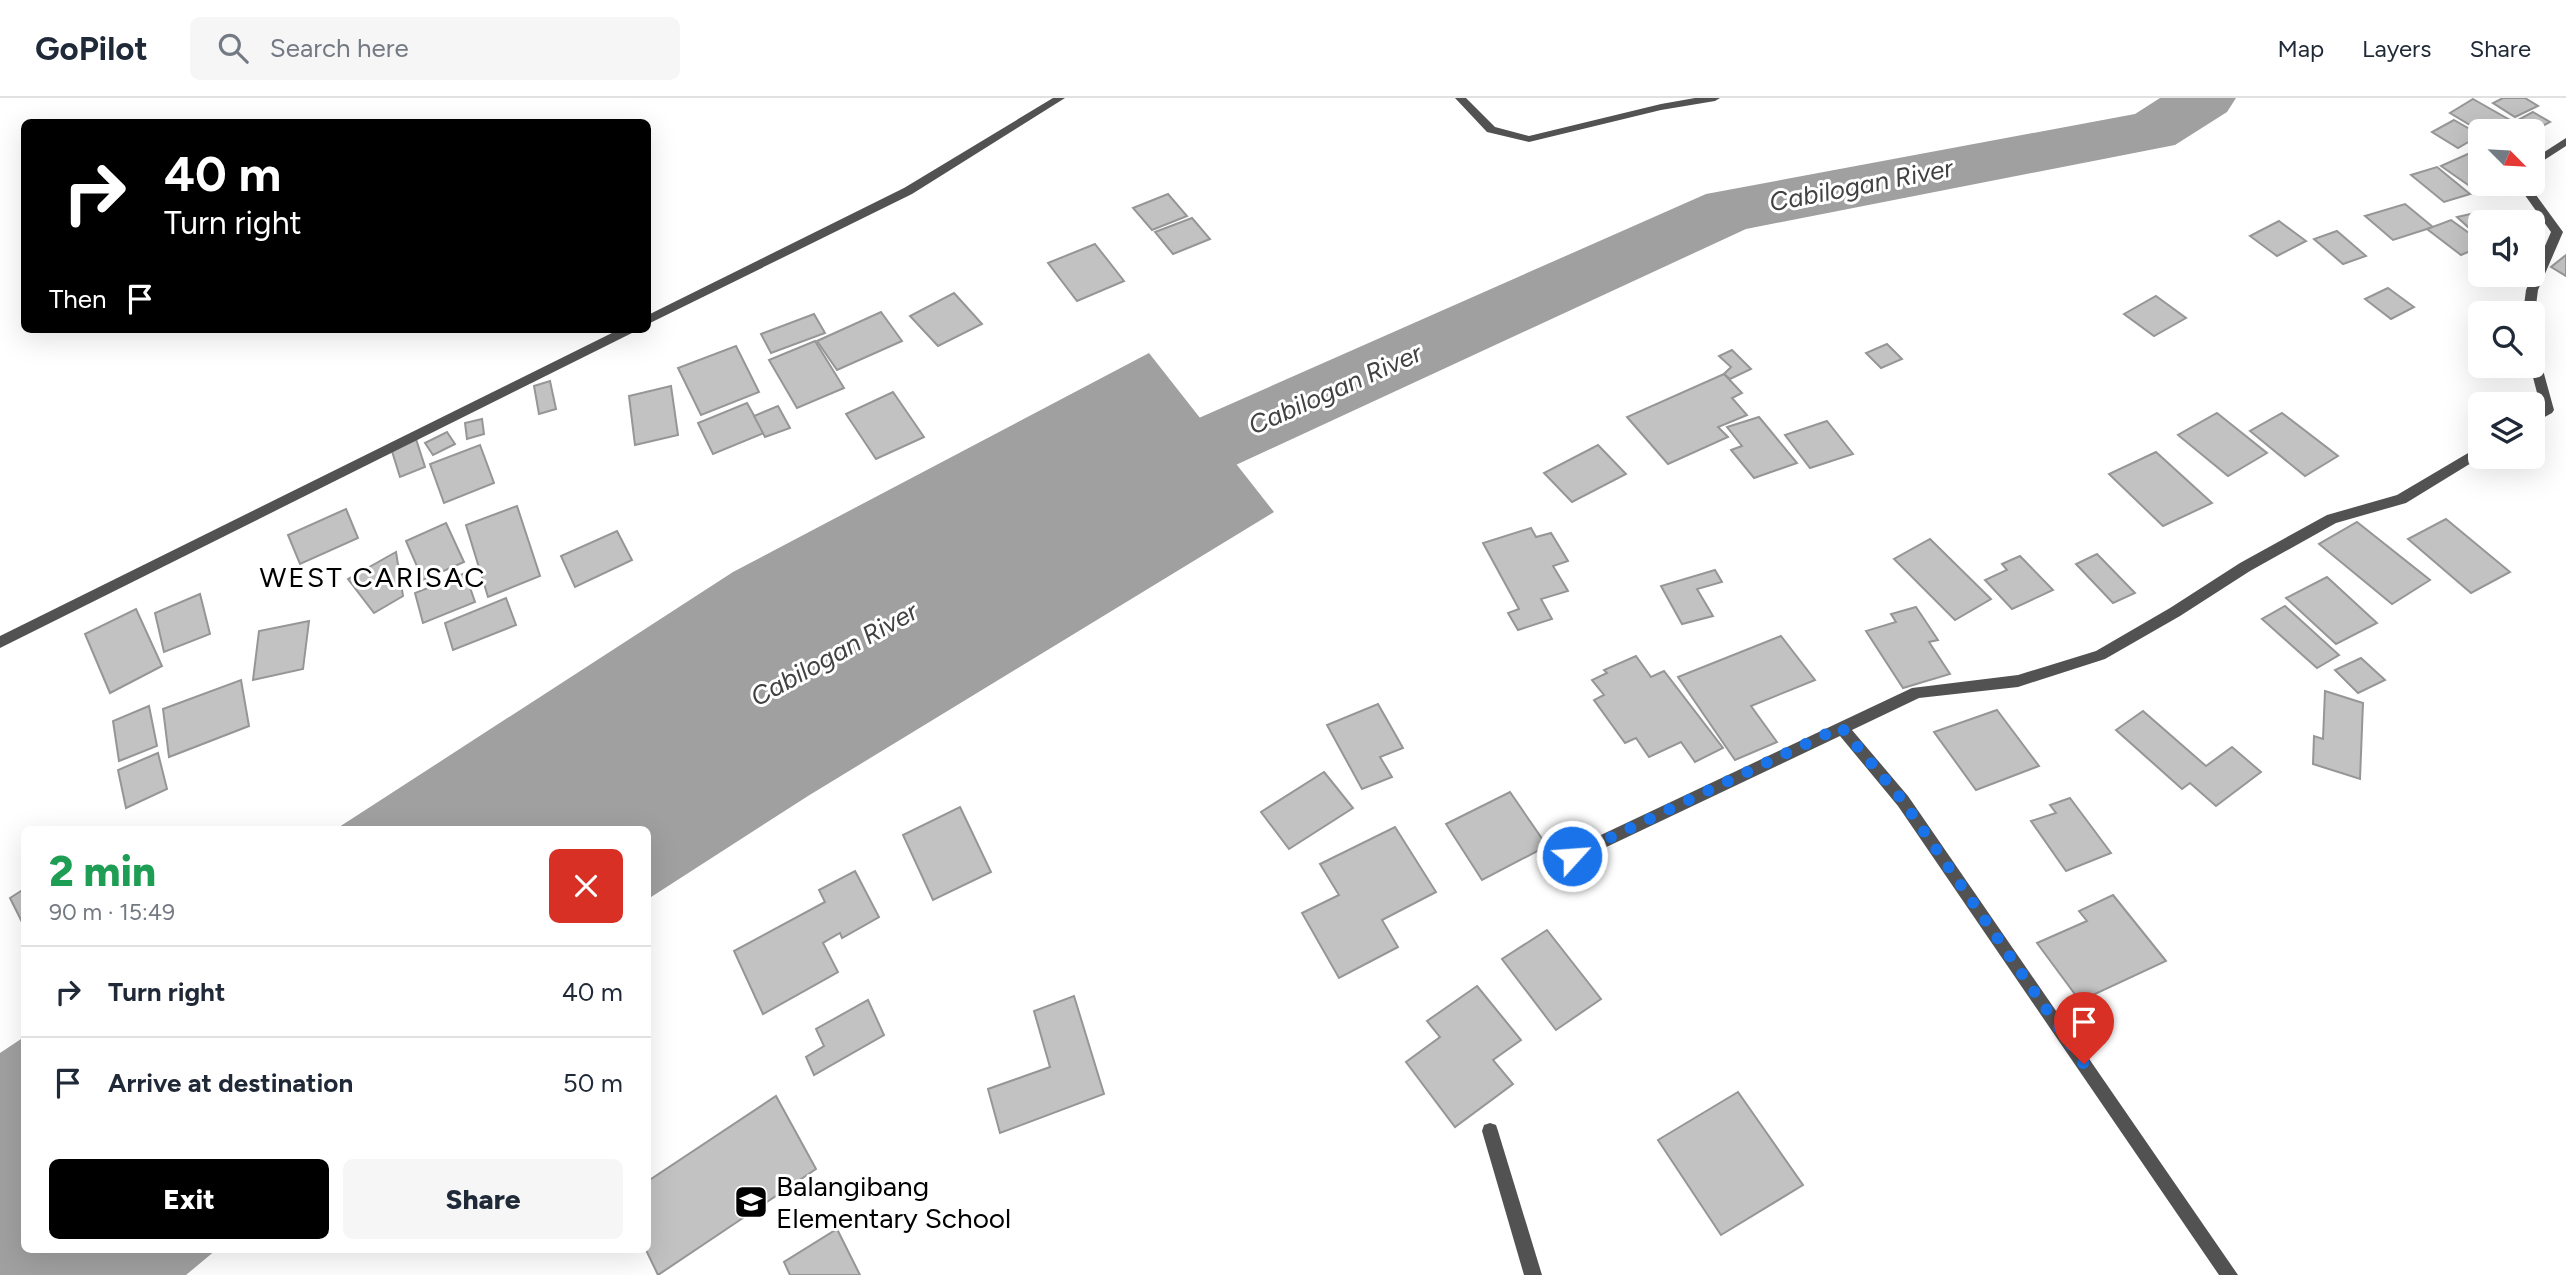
<!DOCTYPE html>
<meta charset="utf-8">
<style>
:root{--surface:#fff;--page:#f6f6f7;--text:#1f2937;--muted:#747a83;--line:#e0e1e3;--accent:#000}
body{margin:0;font-family:Figtree,sans-serif;background:var(--page);color:var(--text);height:100vh;display:flex;flex-direction:column;font-size:26px;white-space:nowrap}
*{box-sizing:border-box;margin:0}
p{font-size:23px;color:var(--muted)}
.icon{flex:none;width:38px;height:38px;fill:none;stroke:currentColor;stroke-width:2;stroke-linecap:round;stroke-linejoin:round}
.map{position:relative;flex:1;overflow:hidden}
.panel{position:absolute;left:21px;top:728px;width:630px;height:427px;display:flex;flex-direction:column;background:var(--surface);border-radius:10px;box-shadow:0 7px 28px #0002}
.panel>*{flex:none}
.guide{position:absolute;left:21px;top:21px;width:630px;height:214px;border-radius:10px;box-shadow:0 7px 28px #0002;background:#000;color:#fff;overflow:hidden}
.needle{width:46px;rotate:114deg}
.buttons{position:absolute;left:2468px;top:21px;display:grid;gap:14px}
.buttons a{display:grid;place-items:center;width:77px;height:77px;border-radius:10px;background:var(--surface);box-shadow:0 7px 28px #0002;font-size:35px}
.pin{position:absolute;display:grid;place-items:center;width:60px;height:60px;color:#fff;margin:-72px -30px;border-radius:50% 50% 50% 0;rotate:-45deg;box-shadow:0 0 7px #0007}
.pin .icon{rotate:45deg}
.me{position:absolute;width:77px;margin:-38px;rotate:64deg;stroke-linejoin:round;filter:drop-shadow(0 0 5px #0008)}
.turn{display:flex;align-items:center;gap:24px;height:147px;padding:0 28px;font-size:32px}
.turn .icon{width:91px;height:91px;stroke-width:2.5}
.turn b{display:block;font-size:49px;line-height:60px}
.then{display:flex;align-items:center;height:66px;padding:0 28px;background:#0003;gap:14px;font-size:26px}
.round{display:grid;place-items:center;flex:none;width:74px;height:74px;border-radius:10px;background:var(--page)}
.headline{display:flex;align-items:center;justify-content:space-between;height:119px;padding:0 28px}
h1{font-size:42px;font-weight:800;line-height:52px;color:#1e9e55}
.cta{display:flex;gap:14px;margin-top:auto;padding:14px 28px}
.cta a{flex:1;height:80px;border-radius:10px;background:var(--accent);color:#fff;font-size:28px;font-weight:800;line-height:80px;text-align:center}
.cta a+a{background:var(--page);color:var(--text)}
ul{padding:0;list-style:none}
li{display:flex;align-items:center;gap:21px;height:91px;padding:0 28px;border-top:2px solid var(--line)}
li div{flex:1}
li b{display:block;font-size:26px}
li em{font-style:normal}
header{display:flex;align-items:center;gap:42px;box-sizing:border-box;height:98px;padding:0 35px;background:var(--surface);border-bottom:2px solid var(--line)}
header strong{font-size:33px}
nav{display:flex;gap:38px;margin-inline-start:auto;font-size:24px}
.search{width:490px;height:63px;background:var(--page);display:flex;align-items:center;gap:18px;box-sizing:border-box;padding:0 24px;border-radius:10px;color:var(--muted);font-size:26px}
.map>svg:first-child{display:block}
</style>
<header>
<strong>GoPilot</strong>
<div class="search"><svg class="icon" aria-label="search" viewBox="0 0 24 24"><circle cx="10" cy="10" r="6"/><path d="M15 15l6 6"/></svg>Search here</div>
<nav><a>Map</a><a>Layers</a><a>Share</a></nav>
</header>
<div class="map">
<svg width="2566" height="1177" viewBox="0 0 2566 1177">
<rect width="100%" height="100%" fill="#fff"/>
<!-- water -->
<g fill="#a0a0a0">
<polygon points="1149,255 1274,414 808,698 648,801 648,732 336,731 733,474"/>
<polygon points="24,939 24,1152 216,1152 186,1177 0,1177 0,955"/>
</g>
<g fill="none" stroke-linecap="round" stroke-linejoin="round">
<!-- river -->
<polygon fill="#a0a0a0" fill-rule="evenodd" points="2160,0 2236,0 2227,14 2175,47 1746,131 1212,378 1142,419 1115,428 1088,419 1076,398 1088,377 1158,338 1706,96 2135,16"/>
</g>
<!-- building -->
<g fill="#c2c2c2" stroke="#969696" stroke-width="2">
<polygon points="2503,0 2525,0 2538,8 2515,19 2493,5"/>
<polygon points="2473,1 2510,22 2493,33 2480,33 2450,15"/>
<polygon points="2533,14 2550,24 2533,33 2516,23"/>
<polygon points="2454,22 2480,37 2458,50 2432,34"/>
<polygon points="2468,56 2480,65 2480,86 2471,89 2441,68"/>
<polygon points="2437,69 2470,96 2444,104 2411,77"/>
<polygon points="1168,96 1187,118 1152,132 1133,110"/>
<polygon points="2405,106 2433,129 2393,142 2365,118"/>
<polygon points="2479,114 2490,124 2480,124 2479,139 2457,119"/>
<polygon points="1192,120 1210,141 1173,156 1155,134"/>
<polygon points="2451,122 2480,143 2480,149 2461,157 2427,131"/>
<polygon points="2279,123 2306,143 2277,158 2250,138"/>
<polygon points="2337,133 2366,158 2343,166 2314,141"/>
<polygon points="1095,146 1124,183 1077,203 1048,165"/>
<polygon points="2566,157 2566,178 2551,169"/>
<polygon points="2497,177 2524,177 2514,186"/>
<polygon points="2388,190 2414,209 2391,221 2365,201"/>
<polygon points="954,195 982,226 938,248 910,218"/>
<polygon points="2156,198 2186,220 2154,238 2124,216"/>
<polygon points="881,214 902,243 837,272 817,243"/>
<polygon points="814,216 825,235 771,255 761,236"/>
<polygon points="815,243 844,290 797,310 769,262"/>
<polygon points="1887,246 1902,261 1881,270 1866,255"/>
<polygon points="736,248 759,294 701,317 678,270"/>
<polygon points="1732,252 1751,271 1730,281 1724,276 1731,269 1719,258"/>
<polygon points="1724,276 1742,295 1732,300 1747,317 1718,329 1728,339 1668,366 1627,319"/>
<polygon points="550,283 556,311 539,316 534,288"/>
<polygon points="671,288 678,337 635,347 629,298"/>
<polygon points="893,294 924,339 876,361 846,316"/>
<polygon points="747,305 764,335 713,356 698,325"/>
<polygon points="778,308 790,330 765,339 754,318"/>
<polygon points="2217,315 2267,355 2228,378 2178,337"/>
<polygon points="2282,315 2338,358 2305,378 2250,333"/>
<polygon points="1759,319 1797,365 1754,380 1731,352 1742,348 1727,329"/>
<polygon points="482,321 484,336 467,341 465,325"/>
<polygon points="1827,323 1853,356 1810,370 1785,337"/>
<polygon points="447,334 455,346 433,357 425,345"/>
<polygon points="416,341 425,369 400,379 391,350"/>
<polygon points="480,347 494,385 444,405 430,366"/>
<polygon points="1598,347 1626,376 1572,404 1544,375"/>
<polygon points="2156,354 2212,405 2163,428 2109,376"/>
<polygon points="517,408 540,478 488,499 466,427"/>
<polygon points="346,411 358,440 300,466 288,437"/>
<polygon points="2446,421 2510,474 2471,495 2408,441"/>
<polygon points="2357,424 2430,482 2392,506 2319,446"/>
<polygon points="446,425 464,464 423,482 406,443"/>
<polygon points="1531,430 1536,439 1551,435 1568,463 1553,468 1568,493 1541,501 1552,521 1518,532 1508,515 1519,511 1483,445"/>
<polygon points="617,433 632,462 575,489 561,458"/>
<polygon points="1930,441 1991,501 1955,522 1894,461"/>
<polygon points="396,454 403,498 374,515 348,481"/>
<polygon points="2097,456 2135,495 2113,505 2076,466"/>
<polygon points="2020,458 2053,492 2012,511 1985,482 2007,472 2002,466"/>
<polygon points="1715,472 1722,484 1697,491 1713,518 1682,526 1661,488"/>
<polygon points="465,475 475,504 423,525 415,495"/>
<polygon points="2327,479 2377,525 2336,546 2286,500"/>
<polygon points="200,496 210,536 164,554 155,515"/>
<polygon points="506,500 516,527 453,552 445,525"/>
<polygon points="2285,508 2339,557 2317,570 2262,521"/>
<polygon points="1916,509 1938,542 1929,544 1950,576 1903,590 1866,533 1896,524 1891,516"/>
<polygon points="136,511 162,568 110,595 85,536"/>
<polygon points="309,523 303,571 253,582 259,533"/>
<polygon points="1781,538 1815,582 1751,608 1777,644 1735,662 1678,579"/>
<polygon points="1636,558 1651,579 1664,573 1723,650 1695,664 1681,644 1649,659 1636,640 1625,645 1594,602 1604,597 1592,582 1607,575 1604,572"/>
<polygon points="2361,560 2385,582 2358,595 2335,572"/>
<polygon points="241,582 249,628 169,659 163,611"/>
<polygon points="2325,593 2363,605 2360,681 2313,666 2314,638 2323,641"/>
<polygon points="1378,606 1403,650 1380,659 1392,679 1362,691 1327,627"/>
<polygon points="149,608 157,648 119,663 113,623"/>
<polygon points="1997,612 2039,668 1976,692 1934,634"/>
<polygon points="2143,613 2206,668 2232,649 2261,674 2216,708 2190,685 2182,691 2116,632"/>
<polygon points="158,655 167,691 126,710 118,672"/>
<polygon points="1324,674 1353,710 1289,751 1261,714"/>
<polygon points="1510,694 1547,748 1482,782 1446,726"/>
<polygon points="2070,700 2111,755 2066,773 2031,723 2056,715 2050,707"/>
<polygon points="960,709 991,774 933,802 903,737"/>
<polygon points="1395,729 1436,794 1382,822 1398,849 1339,880 1302,815 1339,797 1320,766"/>
<polygon points="855,773 879,819 842,840 840,835 823,845 838,874 763,916 734,853 825,804 819,792"/>
<polygon points="24,791 24,828 10,800"/>
<polygon points="2113,797 2166,863 2080,903 2037,845 2087,823 2079,813"/>
<polygon points="1547,832 1601,901 1556,932 1502,861"/>
<polygon points="1477,888 1521,942 1493,962 1513,986 1455,1029 1406,964 1440,939 1427,923"/>
<polygon points="1074,898 1104,996 1000,1035 988,991 1050,969 1034,913"/>
<polygon points="868,902 884,937 814,977 806,959 824,948 816,931"/>
<polygon points="1738,994 1803,1087 1721,1137 1658,1042"/>
<polygon points="776,998 816,1071 658,1177 646,1152 648,1083"/>
<polygon points="837,1131 860,1177 790,1177 784,1164"/>
</g>
<g fill="none" stroke-linecap="round" stroke-linejoin="round">
<!-- minor -->
<g fill="#525252" fill-rule="evenodd">
<polygon points="1455,0 1466,0 1495,29 1529,38 1661,6 1695,0 1720,0 1715,3 1661,12 1529,44 1487,34"/>
<polygon points="2566,40 2566,48 2532,70 2532,62"/>
<polygon points="2517,86 2528,86 2563,134 2538,192 2535,215 2532,218 2532,215 2523,215 2526,192 2551,134"/>
<polygon points="2532,250 2538,254 2554,312 2552,315 2532,326 2532,315 2541,310 2530,268 2532,268"/>
<polygon points="2480,348 2481,359 2406,405 2336,425 2250,473 2180,518 2105,561 2018,589 1919,600 1852,632 1908,698 2238,1177 2219,1177 1898,708 1840,638 1577,763 1572,765 1567,763 1564,758 1567,753 1912,590 2018,577 2096,553 2170,510 2240,465 2327,417 2397,397"/>
<polygon points="1490,1025 1496,1027 1498,1033 1542,1177 1524,1177 1482,1033 1484,1027"/>
</g>
<!-- tertiary -->
<g fill="#525252" fill-rule="evenodd">
<polygon points="1053,0 1065,0 912,96 648,226 648,217 904,90"/>
<polygon points="620,231 636,231 634,234 0,550 0,538"/>
</g>
</g>
<g fill="none" stroke-linecap="round" stroke-linejoin="round">
<!-- route -->
<polyline stroke="#1a73e8" stroke-width="12" stroke-dasharray="0 21.6" points="1572,758 1841,629 1903,703 2084,966"/>
</g>
<!-- icons -->
<defs>
<symbol id="school-square" viewBox="-11 -11 22 22"><rect x="-9" y="-9" width="18" height="18" rx="4" fill="#000" stroke="#fff"/><path d="M0-5L7-2L0 1L-7-2ZM-4 1L0 2.5L4 1V4Q0 6-4 4Z" fill="#fff"/></symbol>
</defs>
<g fill-rule="evenodd">
<use href="#school-square" x="732" y="1085" width="38" height="38"/>
</g>
<g text-anchor="middle" stroke-width="6" stroke-linejoin="round" paint-order="stroke">
<!-- water labels -->
<g font-size="26" font-style="italic" fill="#414141" stroke="#fff">
<text transform="translate(1861 87) rotate(-11)" y="9">Cabilogan River</text>
<text transform="translate(1335 291) rotate(-24)" y="9">Cabilogan River</text>
<text transform="translate(834 556) rotate(-29)" y="9">Cabilogan River</text>
</g>
<!-- quarter labels -->
<g font-size="28" letter-spacing="2" fill="#000" stroke="#fff">
<text x="373" y="489">WEST CARISAC</text>
</g>
<!-- near-poi labels -->
<g font-size="28" fill="#000" stroke="#fff" text-anchor="start">
<text x="776" y="1098">Balangibang<tspan x="776" dy="32">Elementary School</tspan></text>
</g>
</g>
</svg>
<div class="buttons">
<a><svg class="needle" viewBox="-14 -14 28 28"><path d="M0-13l5 13h-10z" fill="#e53935"/><path d="M0 13l5-13h-10z" fill="#747a83"/></svg></a>
<a><svg class="icon" aria-label="sound" viewBox="0 0 24 24"><path d="M4 9h4l5-4v14l-5-4H4zM17 9q2 3 0 6"/></svg></a>
<a><svg class="icon" aria-label="search" viewBox="0 0 24 24"><circle cx="10" cy="10" r="6"/><path d="M15 15l6 6"/></svg></a>
<a><svg class="icon" aria-label="layers" viewBox="0 0 24 24"><path d="M12 4l9 5-9 5-9-5zM3 14l9 5 9-5"/></svg></a>
</div>
<div class="pin" style="left:2084px;top:966px;background:#d93025"><svg class="icon" aria-label="arrive" viewBox="0 0 24 24"><path d="M6 21V4h12l-3 4 3 4H6"/></svg></div>
<svg class="me" style="left:1572px;top:758px" viewBox="-20 -20 40 40"><circle r="17" fill="#1a73e8" stroke="#fff" stroke-width="3"/><path d="M0-11L8 9 0 5-8 9z" fill="#fff"/></svg>
<div class="guide">
<div class="turn"><svg class="icon" aria-label="right" viewBox="0 0 24 24"><path d="M7 20v-9h11M14 6l5 5-5 5"/></svg><div><b>40 m</b>Turn right</div></div>
<div class="then">Then<svg class="icon" aria-label="arrive" viewBox="0 0 24 24"><path d="M6 21V4h12l-3 4 3 4H6"/></svg></div>
</div>
<section class="panel">
<div class="headline"><div><h1>2 min</h1><p>90 m · 15:49</p></div><a class="round" style="background:#d93025;color:#fff"><svg class="icon" aria-label="close" viewBox="0 0 24 24"><path d="M6 6l12 12M18 6L6 18"/></svg></a></div>
<ul>
<li><svg class="icon" aria-label="right" viewBox="0 0 24 24"><path d="M7 20v-9h11M14 6l5 5-5 5"/></svg><div><b>Turn right</b></div><em>40 m</em></li>
<li><svg class="icon" aria-label="arrive" viewBox="0 0 24 24"><path d="M6 21V4h12l-3 4 3 4H6"/></svg><div><b>Arrive at destination</b></div><em>50 m</em></li>
</ul>
<div class="cta"><a>Exit</a><a>Share</a></div>
</section>
</div>
